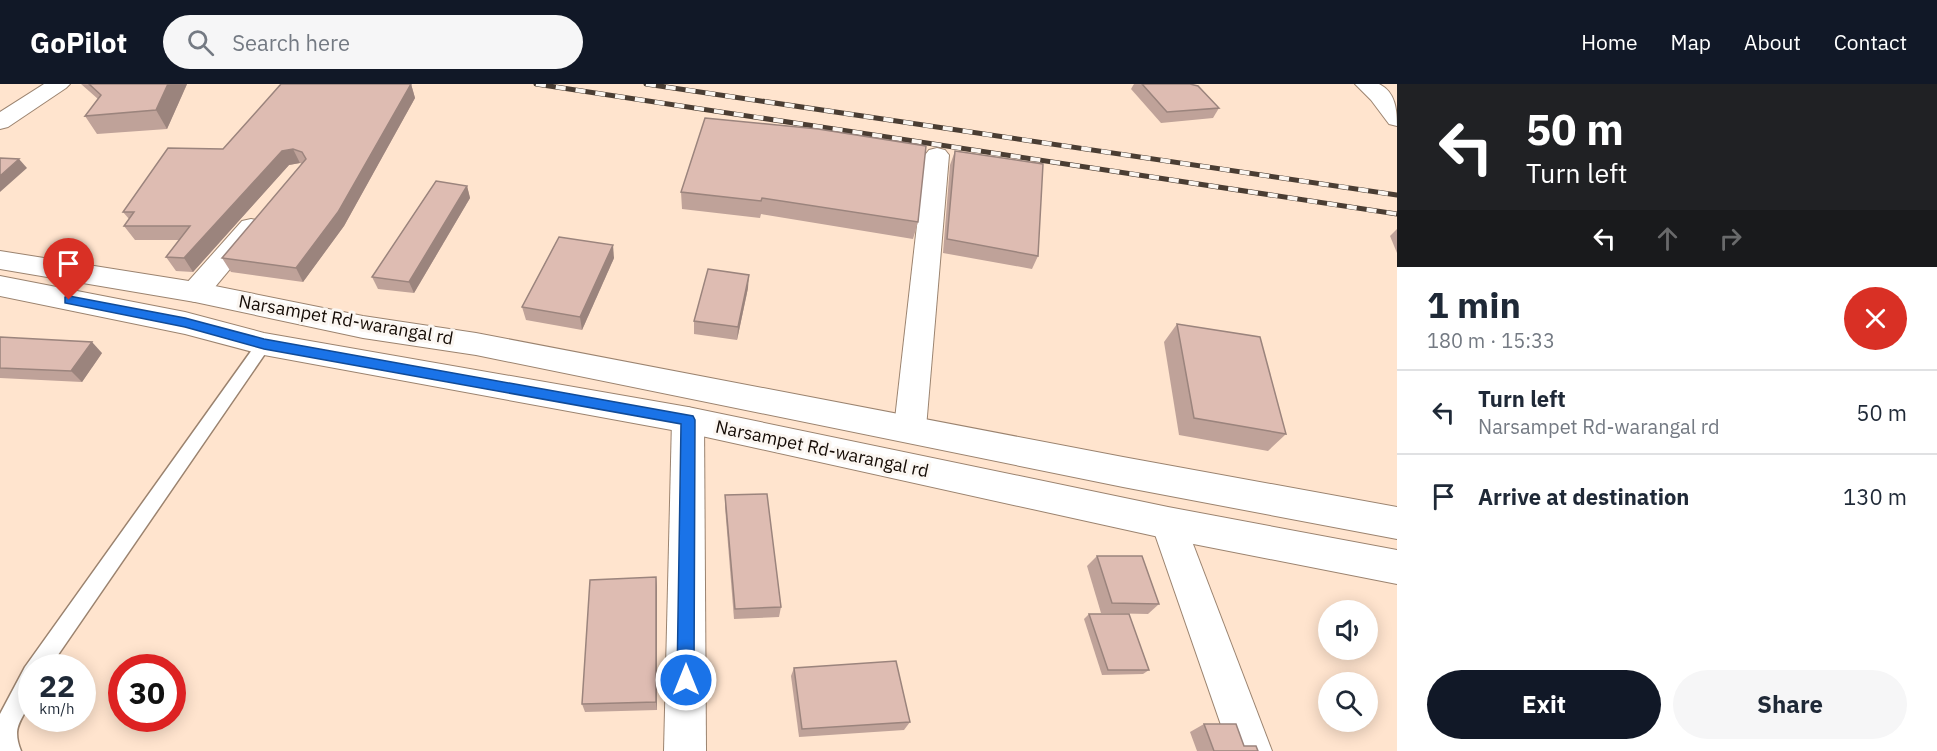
<!DOCTYPE html>
<meta charset="utf-8">
<style>
:root{--surface:#fff;--page:#f6f6f7;--text:#1f2937;--muted:#747a83;--line:#e0e1e3;--accent:#111827}
body{margin:0;font-family:"IBM Plex Sans",sans-serif;background:var(--page);color:var(--text);height:100vh;display:flex;flex-direction:column;font-size:22px;white-space:nowrap}
*{box-sizing:border-box;margin:0}
p{font-size:20px;color:var(--muted)}
.icon{flex:none;width:33px;height:33px;fill:none;stroke:currentColor;stroke-width:2;stroke-linecap:round;stroke-linejoin:round}
.map{position:relative;flex:1;overflow:hidden}
.drawer{display:flex;flex-direction:column;background:var(--surface);width:540px}
.drawer>*{flex:none}
.top-card{background:#202124;color:#fff;overflow:hidden}
.buttons{position:absolute;left:1318px;top:516px;display:grid;gap:12px}
.buttons a{display:grid;place-items:center;width:60px;height:60px;border-radius:50%;background:var(--surface);box-shadow:0 3px 15px #0003;font-size:30px}
.speed{position:absolute;left:18px;top:570px;display:flex;gap:12px;font-size:30px;font-weight:700;text-align:center}
.speed>*{display:grid;place-content:center;width:78px;height:78px;border-radius:50%;background:var(--surface);box-shadow:0 3px 15px #0003;line-height:1}
.speed small{font-size:15px;font-weight:400}
.speed .limit{border:9px solid #d22;background:#fff;color:#111}
.pin{position:absolute;display:grid;place-items:center;width:51px;height:51px;color:#fff;margin:-62px -26px;border-radius:50% 50% 50% 0;rotate:-45deg;box-shadow:0 0 6px #0007}
.pin .icon{rotate:45deg}
.me{position:absolute;width:66px;margin:-33px;rotate:0deg;stroke-linejoin:round;filter:drop-shadow(0 0 4px #0008)}
.turn{display:flex;align-items:center;gap:21px;height:126px;padding:0 30px;font-size:27px}
.turn .icon{width:78px;height:78px;stroke-width:2.5}
.turn b{display:block;font-size:42px;line-height:51px}
.lanes{display:flex;align-items:center;height:57px;padding:0 30px;background:#0003;justify-content:center;gap:30px;direction:ltr}
.lanes .off{opacity:.35}
.round{display:grid;place-items:center;flex:none;width:63px;height:63px;border-radius:32px;background:var(--page)}
.head{display:flex;align-items:center;justify-content:space-between;height:102px;padding:0 30px}
h1{font-size:36px;font-weight:700;line-height:45px}
.action{display:flex;gap:12px;margin-top:auto;padding:12px 30px}
.action a{flex:1;height:69px;border-radius:36px;background:var(--accent);color:#fff;font-size:24px;font-weight:700;line-height:69px;text-align:center}
.action a+a{background:var(--page);color:var(--text)}
ul{padding:0;list-style:none}
li{display:flex;align-items:center;gap:18px;height:84px;padding:0 30px;border-top:2px solid var(--line)}
li div{flex:1}
li b{display:block;font-size:22px}
li em{font-style:normal}
header{display:flex;align-items:center;gap:36px;box-sizing:border-box;height:84px;padding:0 30px;background:var(--accent);color:#fff}
header strong{font-size:28px}
nav{display:flex;gap:33px;margin-inline-start:auto;font-size:21px}
.search{width:420px;height:54px;background:var(--page);display:flex;align-items:center;gap:15px;box-sizing:border-box;padding:0 21px;border-radius:33px;color:var(--muted);font-size:22px}
main{display:flex;flex:1;min-height:0}
.map>svg:first-child{display:block}
</style>
<header>
<strong>GoPilot</strong>
<div class="search"><svg class="icon" aria-label="search" viewBox="0 0 24 24"><circle cx="10" cy="10" r="6"/><path d="M15 15l6 6"/></svg>Search here</div>
<nav><a>Home</a><a>Map</a><a>About</a><a>Contact</a></nav>
</header>
<main>
<div class="map">
<svg width="1397" height="667" viewBox="0 0 1397 667">
<rect width="100%" height="100%" fill="#ffe4ce"/>
<g fill="none" stroke-linecap="round" stroke-linejoin="round">
<defs>
<path id="lane" d="M 264,254 L 269,256 L 272,260 L 269,264 L 49,584 L 32,584 C 32,592 34,604 31,613 C 25,636 10,640 21,667 L 0,667 L 0,630 L 25,583 L 259,256 Z"/>
<g id="street">
<polygon points="44,0 70,0 66,4 8,43 0,45 0,28"/>
<path d="M 1355,0 C 1362,0 1373,0 1379,0 C 1396,8 1397,27 1397,42 L 1389,40 L 1371,16 Z"/>
<polygon points="937,64 945,66 949,71 926,344 921,353 910,357 899,353 894,344 925,71 929,66"/>
<polygon points="251,135 260,137 264,143 260,149 205,215 195,218 185,215 181,208 185,201 242,137"/>
<polygon points="688,323 699,327 704,336 706,667 664,667 672,336 677,327"/>
<polygon points="1168,424 1180,428 1185,439 1272,667 1230,667 1151,439 1156,428"/>
</g>
<g id="secondary">
<polygon points="0,167 195,198 363,232 476,249 1123,373 1397,423 1397,455 1123,403 476,271 363,254 195,218 0,185"/>
<polygon points="0,192 185,228 264,249 688,323 1168,423 1397,466 1397,500 1168,455 688,349 264,271 185,250 0,212"/>
</g>
</defs>
<!-- lane casing -->
<use href="#lane" stroke="#9b836f" stroke-width="3"/>
<!-- street casing -->
<use href="#street" stroke="#9b836f" stroke-width="2"/>
<!-- secondary casing -->
<use href="#secondary" stroke="#9b836f" stroke-width="2"/>
<!-- lane -->
<use href="#lane" fill="#fff" fill-rule="evenodd"/>
<!-- street -->
<use href="#street" fill="#fff" fill-rule="evenodd"/>
<!-- secondary -->
<use href="#secondary" fill="#fff" fill-rule="evenodd"/>
<defs>
<g id="rail">
<polyline points="536,0 1397,130"/>
<polyline points="646,0 1397,111"/>
</g>
</defs>
<!-- rail casing -->
<use href="#rail" stroke="#4a3d33" stroke-width="5"/>
<!-- rail -->
<use href="#rail" stroke="#fbf6f1" stroke-width="4" stroke-dasharray="10" stroke-linecap="butt"/>
</g>
<!-- wall -->
<g fill="#bfa299">
<polygon points="81,0 187,0 167,45 97,50 85,32 98,15"/>
<polygon points="411,0 415,14 344,142 303,198 231,188 222,174 302,80 300,79 289,81 193,188 176,187 166,173 179,156 135,156 124,142 129,135 123,128"/>
<polygon points="1134,0 1190,0 1219,24 1213,34 1161,39 1131,5"/>
<polygon points="705,34 918,138 913,155 761,130 760,134 682,125 681,108"/>
<polygon points="955,67 1038,172 1032,185 943,169 950,81"/>
<polygon points="467,102 470,114 414,209 378,205 372,193"/>
<polygon points="1397,145 1397,169 1390,152"/>
<polygon points="614,174 582,246 526,236 522,223"/>
<polygon points="748,204 737,256 694,250 694,237"/>
<polygon points="1177,240 1286,350 1268,367 1179,351 1164,258"/>
<polygon points="0,253 102,269 82,298 0,294"/>
<polygon points="725,411 781,523 779,533 734,535 725,423"/>
<polygon points="1097,472 1159,520 1148,530 1101,529 1087,482"/>
<polygon points="656,493 657,504 657,626 585,628 582,620"/>
<polygon points="1089,530 1149,586 1143,590 1102,591 1084,535"/>
<polygon points="794,584 910,638 904,646 799,653 791,592"/>
<polygon points="1204,640 1244,662 1258,667 1197,667 1190,648"/>
</g>
<!-- shaded-wall -->
<g fill="#9b847d">
<polygon points="168,0 187,0 167,45 156,26"/>
<polygon points="411,0 415,14 344,142 303,198 296,184"/>
<polygon points="293,65 300,79 289,81 193,188 184,174 282,67"/>
<polygon points="19,75 27,84 0,108 0,92"/>
<polygon points="467,102 470,114 414,209 409,198"/>
<polygon points="613,161 614,174 582,246 580,233"/>
<polygon points="749,191 748,204 737,256 738,243"/>
<polygon points="92,258 102,269 82,298 71,287"/>
<polygon points="656,493 657,504 657,626 656,618"/>
</g>
<!-- building -->
<g fill="#debcb2" stroke="#9b847d" stroke-width="1.5">
<polygon points="89,0 168,0 156,26 85,32 101,11"/>
<polygon points="281,0 411,0 338,128 296,184 222,174 306,75 302,68 293,65 282,67 184,174 166,173 190,142 124,142 134,128 123,128 168,64 223,65"/>
<polygon points="1142,0 1190,0 1198,2 1219,24 1167,28"/>
<polygon points="705,34 818,45 926,62 918,138 762,114 761,117 681,108"/>
<polygon points="955,67 1043,80 1038,172 947,155"/>
<polygon points="0,74 19,75 0,92"/>
<polygon points="436,97 467,102 409,198 372,193"/>
<polygon points="559,153 613,161 580,233 522,223"/>
<polygon points="708,185 749,191 738,243 694,237"/>
<polygon points="1177,240 1260,253 1286,350 1194,334"/>
<polygon points="0,253 92,258 71,287 0,284"/>
<polygon points="767,410 781,523 735,525 725,411"/>
<polygon points="1097,472 1142,472 1159,520 1112,519"/>
<polygon points="656,493 656,618 582,620 590,496"/>
<polygon points="1089,530 1129,530 1149,586 1108,586"/>
<polygon points="896,577 910,638 802,645 794,584"/>
<polygon points="1204,640 1236,640 1244,662 1256,662 1258,667 1214,667"/>
</g>
<!-- route -->
<polygon fill="#1a73e8" stroke="#114b97" stroke-width="1.5" points="69,212 185,234 264,255 693,332 695,336 694,596 692,602 686,605 680,602 677,596 681,340 264,265 185,243 65,219 65,213"/>
<g text-anchor="middle" stroke-width="6" stroke-linejoin="round" paint-order="stroke">
<!-- street labels -->
<g font-size="18" fill="#140b05" stroke="#fbf6f1">
<text transform="translate(346 236) rotate(10)" y="6">Narsampet Rd-warangal rd</text>
<text transform="translate(822 365) rotate(12)" y="6">Narsampet Rd-warangal rd</text>
</g>
</g>
</svg>
<div class="buttons">
<a><svg class="icon" aria-label="sound" viewBox="0 0 24 24"><path d="M4 9h4l5-4v14l-5-4H4zM17 9q2 3 0 6"/></svg></a>
<a><svg class="icon" aria-label="search" viewBox="0 0 24 24"><circle cx="10" cy="10" r="6"/><path d="M15 15l6 6"/></svg></a>
</div>
<div class="speed"><div>22<small>km/h</small></div><div class="limit">30</div></div>
<div class="pin" style="left:69px;top:216px;background:#d93025"><svg class="icon" aria-label="arrive" viewBox="0 0 24 24"><path d="M6 21V4h12l-3 4 3 4H6"/></svg></div>
<svg class="me" style="left:686px;top:596px" viewBox="-20 -20 40 40"><circle r="17" fill="#1a73e8" stroke="#fff" stroke-width="3"/><path d="M0-11L8 9 0 5-8 9z" fill="#fff"/></svg>
</div>
<section class="drawer">
<div class="top-card">
<div class="turn"><svg class="icon" aria-label="left" viewBox="0 0 24 24"><path d="M17 20v-9H6M10 6l-5 5 5 5"/></svg><div><b>50 m</b>Turn left</div></div>
<div class="lanes"><svg class="icon" aria-label="left" viewBox="0 0 24 24"><path d="M17 20v-9H6M10 6l-5 5 5 5"/></svg><svg class="icon off" aria-label="ahead" viewBox="0 0 24 24"><path d="M12 20V5M6 11l6-6 6 6"/></svg><svg class="icon off" aria-label="right" viewBox="0 0 24 24"><path d="M7 20v-9h11M14 6l5 5-5 5"/></svg></div>
</div>
<div class="head"><div><h1>1 min</h1><p>180 m · 15:33</p></div><a class="round" style="background:#d93025;color:#fff"><svg class="icon" aria-label="close" viewBox="0 0 24 24"><path d="M6 6l12 12M18 6L6 18"/></svg></a></div>
<ul>
<li><svg class="icon" aria-label="left" viewBox="0 0 24 24"><path d="M17 20v-9H6M10 6l-5 5 5 5"/></svg><div><b>Turn left</b><p>Narsampet Rd-warangal rd</p></div><em>50 m</em></li>
<li><svg class="icon" aria-label="arrive" viewBox="0 0 24 24"><path d="M6 21V4h12l-3 4 3 4H6"/></svg><div><b>Arrive at destination</b></div><em>130 m</em></li>
</ul>
<div class="action"><a>Exit</a><a>Share</a></div>
</section>
</main>
